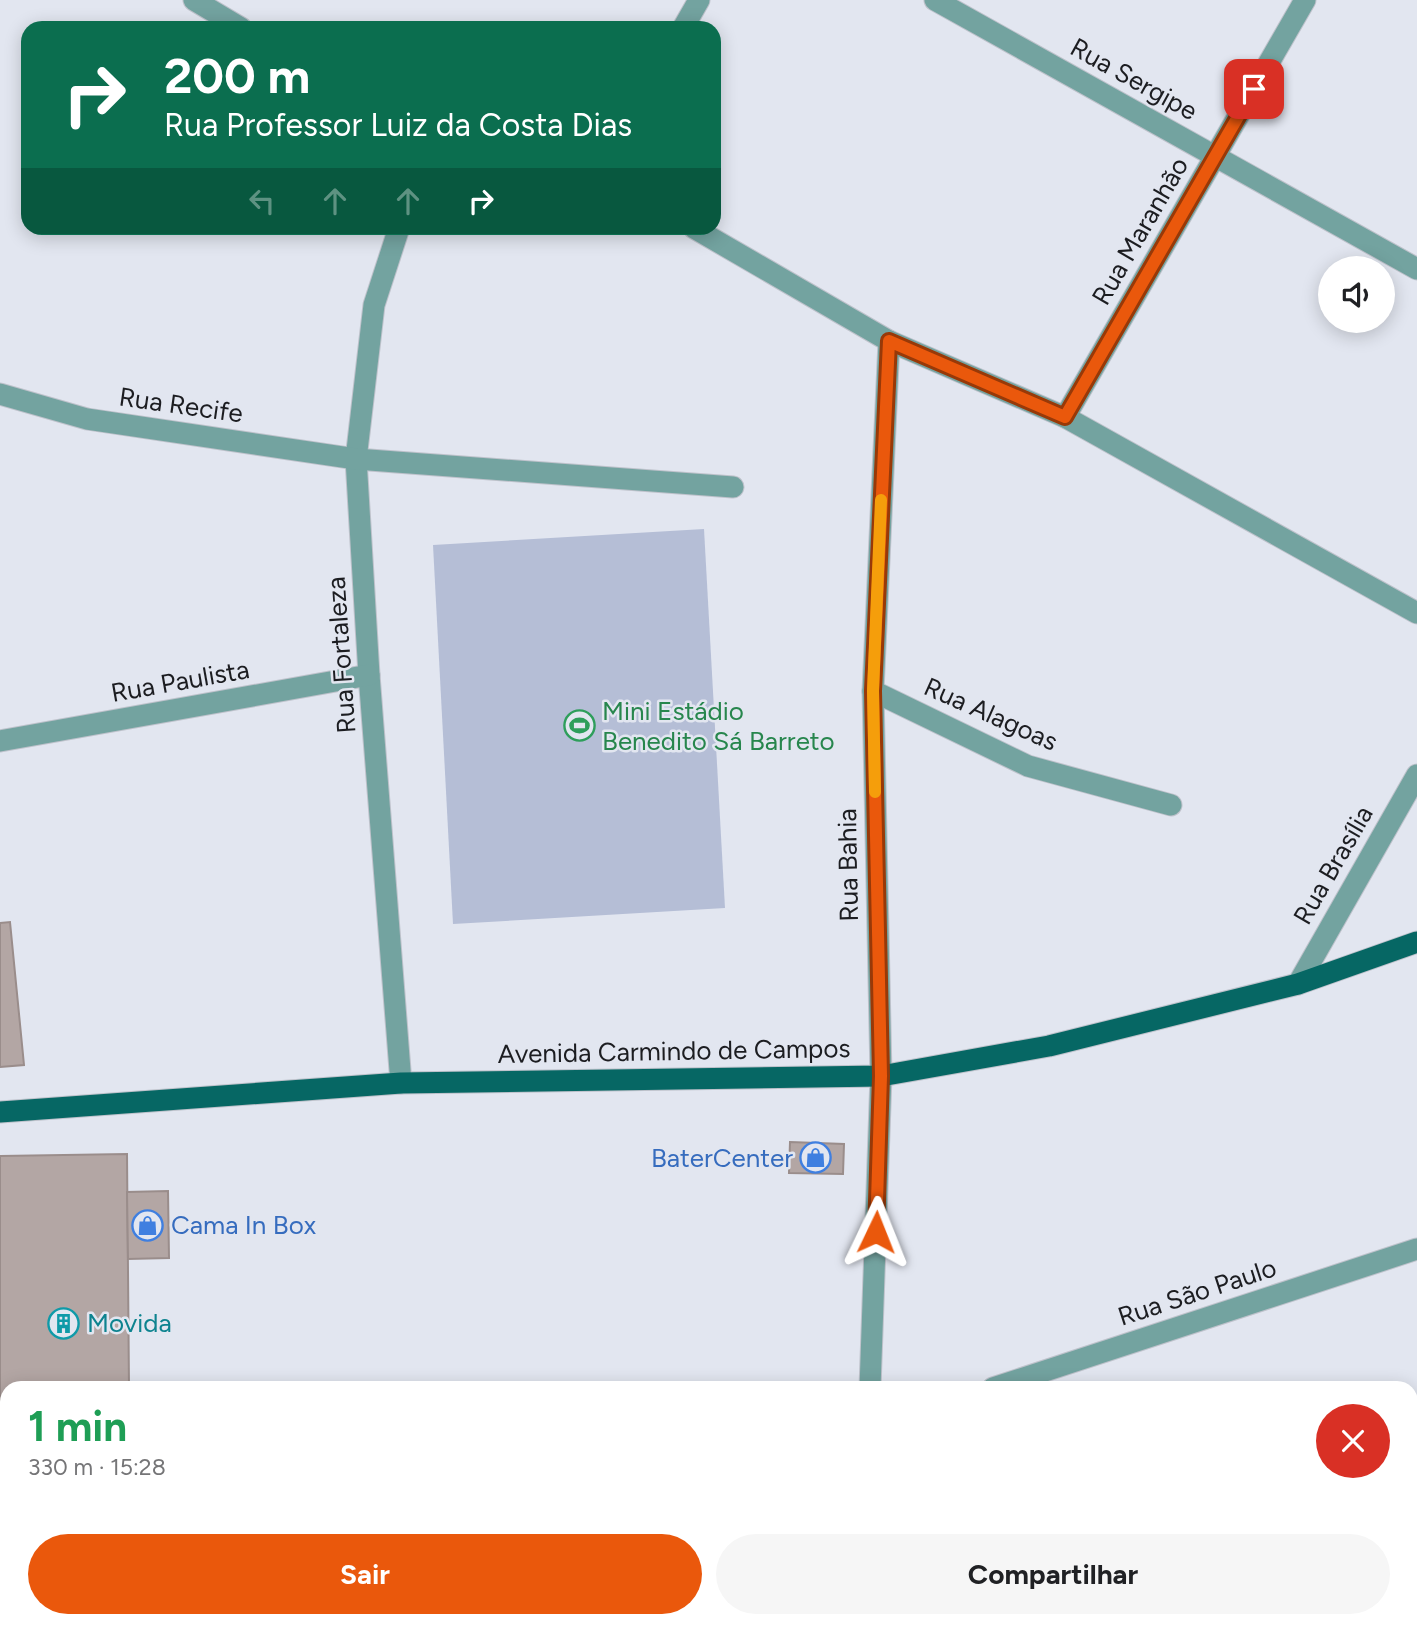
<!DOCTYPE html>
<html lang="pt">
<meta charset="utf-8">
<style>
:root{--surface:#fff;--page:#f6f6f6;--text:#202124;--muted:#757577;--accent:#ea580c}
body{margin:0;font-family:Figtree,sans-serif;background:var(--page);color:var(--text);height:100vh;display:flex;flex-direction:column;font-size:26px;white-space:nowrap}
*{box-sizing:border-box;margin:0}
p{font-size:23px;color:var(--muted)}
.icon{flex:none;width:38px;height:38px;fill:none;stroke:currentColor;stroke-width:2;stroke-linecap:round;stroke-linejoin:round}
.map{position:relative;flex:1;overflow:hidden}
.panel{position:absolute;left:0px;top:1381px;width:1418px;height:247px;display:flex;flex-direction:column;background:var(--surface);border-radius:21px 21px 0 0;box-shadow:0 4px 18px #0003}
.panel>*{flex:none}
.guide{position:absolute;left:21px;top:21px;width:700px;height:214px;border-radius:21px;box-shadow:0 4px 18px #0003;background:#0b6e4f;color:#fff;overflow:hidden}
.buttons{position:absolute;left:1318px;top:256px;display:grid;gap:14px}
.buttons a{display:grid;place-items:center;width:77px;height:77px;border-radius:50%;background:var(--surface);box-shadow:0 4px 18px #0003;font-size:35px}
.pin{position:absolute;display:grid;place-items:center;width:60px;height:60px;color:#fff;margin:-30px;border-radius:14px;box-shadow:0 4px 10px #0006}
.me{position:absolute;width:77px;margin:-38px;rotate:2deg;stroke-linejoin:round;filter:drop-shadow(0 0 5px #0008)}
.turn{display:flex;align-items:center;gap:24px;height:147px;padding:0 28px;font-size:32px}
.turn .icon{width:91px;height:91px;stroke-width:2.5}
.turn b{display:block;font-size:49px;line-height:60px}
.lanes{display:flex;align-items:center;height:66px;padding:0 28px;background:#0003;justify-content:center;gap:35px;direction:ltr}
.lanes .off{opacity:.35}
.round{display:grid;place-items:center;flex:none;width:74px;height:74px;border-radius:37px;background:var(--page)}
.headline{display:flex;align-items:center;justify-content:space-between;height:119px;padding:0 28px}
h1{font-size:42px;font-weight:700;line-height:52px;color:#1e9e55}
.action{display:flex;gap:14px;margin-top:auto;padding:14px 28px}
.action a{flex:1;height:80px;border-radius:42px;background:var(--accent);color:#fff;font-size:28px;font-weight:700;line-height:80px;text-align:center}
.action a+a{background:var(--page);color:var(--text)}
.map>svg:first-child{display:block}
</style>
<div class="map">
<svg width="1417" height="1626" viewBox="0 0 1417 1626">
<rect width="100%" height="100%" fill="#e2e6f0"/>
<!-- education -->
<polygon fill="#efd5d5" points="446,1621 446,1620 820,1621 820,1626 447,1626"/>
<!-- green -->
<polygon fill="#b5bed6" points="704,529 725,908 453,924 433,545"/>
<!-- building -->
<g fill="#b3a6a4" stroke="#9a8d8b" stroke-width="2">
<polygon points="10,922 24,1065 0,1067 0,923"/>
<polygon points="790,1142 844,1144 843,1174 789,1173"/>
<polygon points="127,1154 129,1388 7,1388 7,1444 0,1444 0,1156"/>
<polygon points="168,1191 169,1258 128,1259 127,1192"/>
</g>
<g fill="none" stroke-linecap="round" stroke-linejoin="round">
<defs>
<g id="minor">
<polyline points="194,0 241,28"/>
<polyline points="935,0 1417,269"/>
<polyline points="683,28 699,0"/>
<polyline points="399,228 374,305 356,459 369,675 401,1083"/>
<polyline points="694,228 889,341 1065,417 1417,613"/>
<polyline points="0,394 87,419 356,459 733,487"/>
<polyline points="1065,417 1305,0"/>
<polyline points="873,691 1028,766 1171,805"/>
<polyline points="0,741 369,675"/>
<polyline points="1298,984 1417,775"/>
<polyline points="870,1388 881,1076 873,691 889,341"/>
<polyline points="993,1388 1417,1249"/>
<polyline points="1410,1547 1417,1549"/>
<polyline points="222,1620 223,1626"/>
<polyline points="426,1620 426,1626"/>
<polyline points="3,1626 81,1620"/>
<polyline points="854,1626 854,1620"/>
<polyline points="1175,1626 1191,1620"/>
</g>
<polyline id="major" points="0,1112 401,1083 881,1076 1049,1046 1298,984 1417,942"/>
</defs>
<!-- minor casing -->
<use href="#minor" stroke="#bec2cb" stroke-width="23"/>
<!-- major casing -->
<use href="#major" stroke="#bec2cb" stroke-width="23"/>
<!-- minor -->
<use href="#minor" stroke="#73a3a0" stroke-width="21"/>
<!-- major -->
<use href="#major" stroke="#066764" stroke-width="21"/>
</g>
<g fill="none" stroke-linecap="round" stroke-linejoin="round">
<defs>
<polyline id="route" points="876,1232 881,1076 873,691 889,341 1065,417 1254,89"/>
</defs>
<!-- route casing -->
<use href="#route" stroke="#983908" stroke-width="18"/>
<!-- route -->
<use href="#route" stroke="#ea580c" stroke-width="12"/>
<!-- slow -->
<polyline stroke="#f59e0b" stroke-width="12" points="875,792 873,691 881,500"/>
</g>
<!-- icons -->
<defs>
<symbol id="stadium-ring" viewBox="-11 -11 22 22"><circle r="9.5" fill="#e2e6f0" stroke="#2e9e5b" stroke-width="1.5"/><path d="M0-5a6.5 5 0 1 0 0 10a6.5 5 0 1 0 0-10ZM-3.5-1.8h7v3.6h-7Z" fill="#2e9e5b"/></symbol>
<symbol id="shop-ring" viewBox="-11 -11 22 22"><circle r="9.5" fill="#e2e6f0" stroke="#3f7fe0" stroke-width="1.5"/><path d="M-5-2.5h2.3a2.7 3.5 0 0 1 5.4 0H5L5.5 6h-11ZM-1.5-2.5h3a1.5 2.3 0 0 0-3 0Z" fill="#3f7fe0"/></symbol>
<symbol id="building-ring" viewBox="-11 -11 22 22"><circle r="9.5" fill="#e2e6f0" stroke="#0f9aa8" stroke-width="1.5"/><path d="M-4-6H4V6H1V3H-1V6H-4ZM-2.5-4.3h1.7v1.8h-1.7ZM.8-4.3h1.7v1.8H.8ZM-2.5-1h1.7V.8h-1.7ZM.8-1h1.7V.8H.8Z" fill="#0f9aa8"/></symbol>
</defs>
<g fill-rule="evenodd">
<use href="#stadium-ring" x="562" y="708" width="35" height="35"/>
<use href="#shop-ring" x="798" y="1140" width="35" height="35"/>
<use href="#shop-ring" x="130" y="1208" width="35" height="35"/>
<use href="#building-ring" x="46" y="1306" width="35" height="35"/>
</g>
<g text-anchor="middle" stroke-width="5" stroke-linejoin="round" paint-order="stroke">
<!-- street labels -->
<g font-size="26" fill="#1c1d21" stroke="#e2e6f0">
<text transform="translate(1134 79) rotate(29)" y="9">Rua Sergipe</text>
<text transform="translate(1140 231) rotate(-60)" y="9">Rua Maranhão</text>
<text transform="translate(181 405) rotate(8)" y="9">Rua Recife</text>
<text transform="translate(341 655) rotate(-94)" y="9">Rua Fortaleza</text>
<text transform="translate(180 681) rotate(-10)" y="9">Rua Paulista</text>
<text transform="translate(991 714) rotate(24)" y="9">Rua Alagoas</text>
<text transform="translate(848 865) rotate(-91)" y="9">Rua Bahia</text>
<text transform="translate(1333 865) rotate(-60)" y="9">Rua Brasília</text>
<text transform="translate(674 1051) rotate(-1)" y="9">Avenida Carmindo de Campos</text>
<text transform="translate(1197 1292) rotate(-18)" y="9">Rua São Paulo</text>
</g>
<!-- leisure labels -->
<g font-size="26" fill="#27864d" stroke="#e2e6f0" text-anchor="start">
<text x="602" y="720">Mini Estádio<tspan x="602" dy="30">Benedito Sá Barreto</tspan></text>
</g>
<!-- shop labels -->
<g font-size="26" fill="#366cbe" stroke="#e2e6f0" text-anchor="end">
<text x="793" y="1167">BaterCenter</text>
<text x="171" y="1234" text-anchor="start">Cama In Box</text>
</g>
<!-- culture labels -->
<g font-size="26" fill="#0d838f" stroke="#e2e6f0" text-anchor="start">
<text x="87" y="1332">Movida</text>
</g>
</g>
</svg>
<div class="buttons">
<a><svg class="icon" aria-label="sound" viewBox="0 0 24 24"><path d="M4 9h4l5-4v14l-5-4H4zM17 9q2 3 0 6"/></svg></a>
</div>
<div class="pin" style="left:1254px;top:89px;background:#d93025"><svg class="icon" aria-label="arrive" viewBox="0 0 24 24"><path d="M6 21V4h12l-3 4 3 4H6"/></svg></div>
<svg class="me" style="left:876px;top:1232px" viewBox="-20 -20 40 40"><path d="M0-17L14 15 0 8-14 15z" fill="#ea580c" stroke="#fff" stroke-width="4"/></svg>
<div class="guide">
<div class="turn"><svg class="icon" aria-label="right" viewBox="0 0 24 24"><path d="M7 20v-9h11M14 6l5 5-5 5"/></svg><div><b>200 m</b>Rua Professor Luiz da Costa Dias</div></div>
<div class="lanes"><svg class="icon off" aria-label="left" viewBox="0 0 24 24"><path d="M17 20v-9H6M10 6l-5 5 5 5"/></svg><svg class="icon off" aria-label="ahead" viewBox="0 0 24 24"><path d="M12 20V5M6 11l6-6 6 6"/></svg><svg class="icon off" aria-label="ahead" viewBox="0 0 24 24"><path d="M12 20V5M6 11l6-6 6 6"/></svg><svg class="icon" aria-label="right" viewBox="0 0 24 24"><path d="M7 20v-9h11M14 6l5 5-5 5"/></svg></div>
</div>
<section class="panel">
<div class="headline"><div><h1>1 min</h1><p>330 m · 15:28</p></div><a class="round" style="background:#d93025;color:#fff"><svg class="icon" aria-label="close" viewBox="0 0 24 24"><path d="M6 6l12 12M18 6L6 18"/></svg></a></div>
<div class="action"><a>Sair</a><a>Compartilhar</a></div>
</section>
</div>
